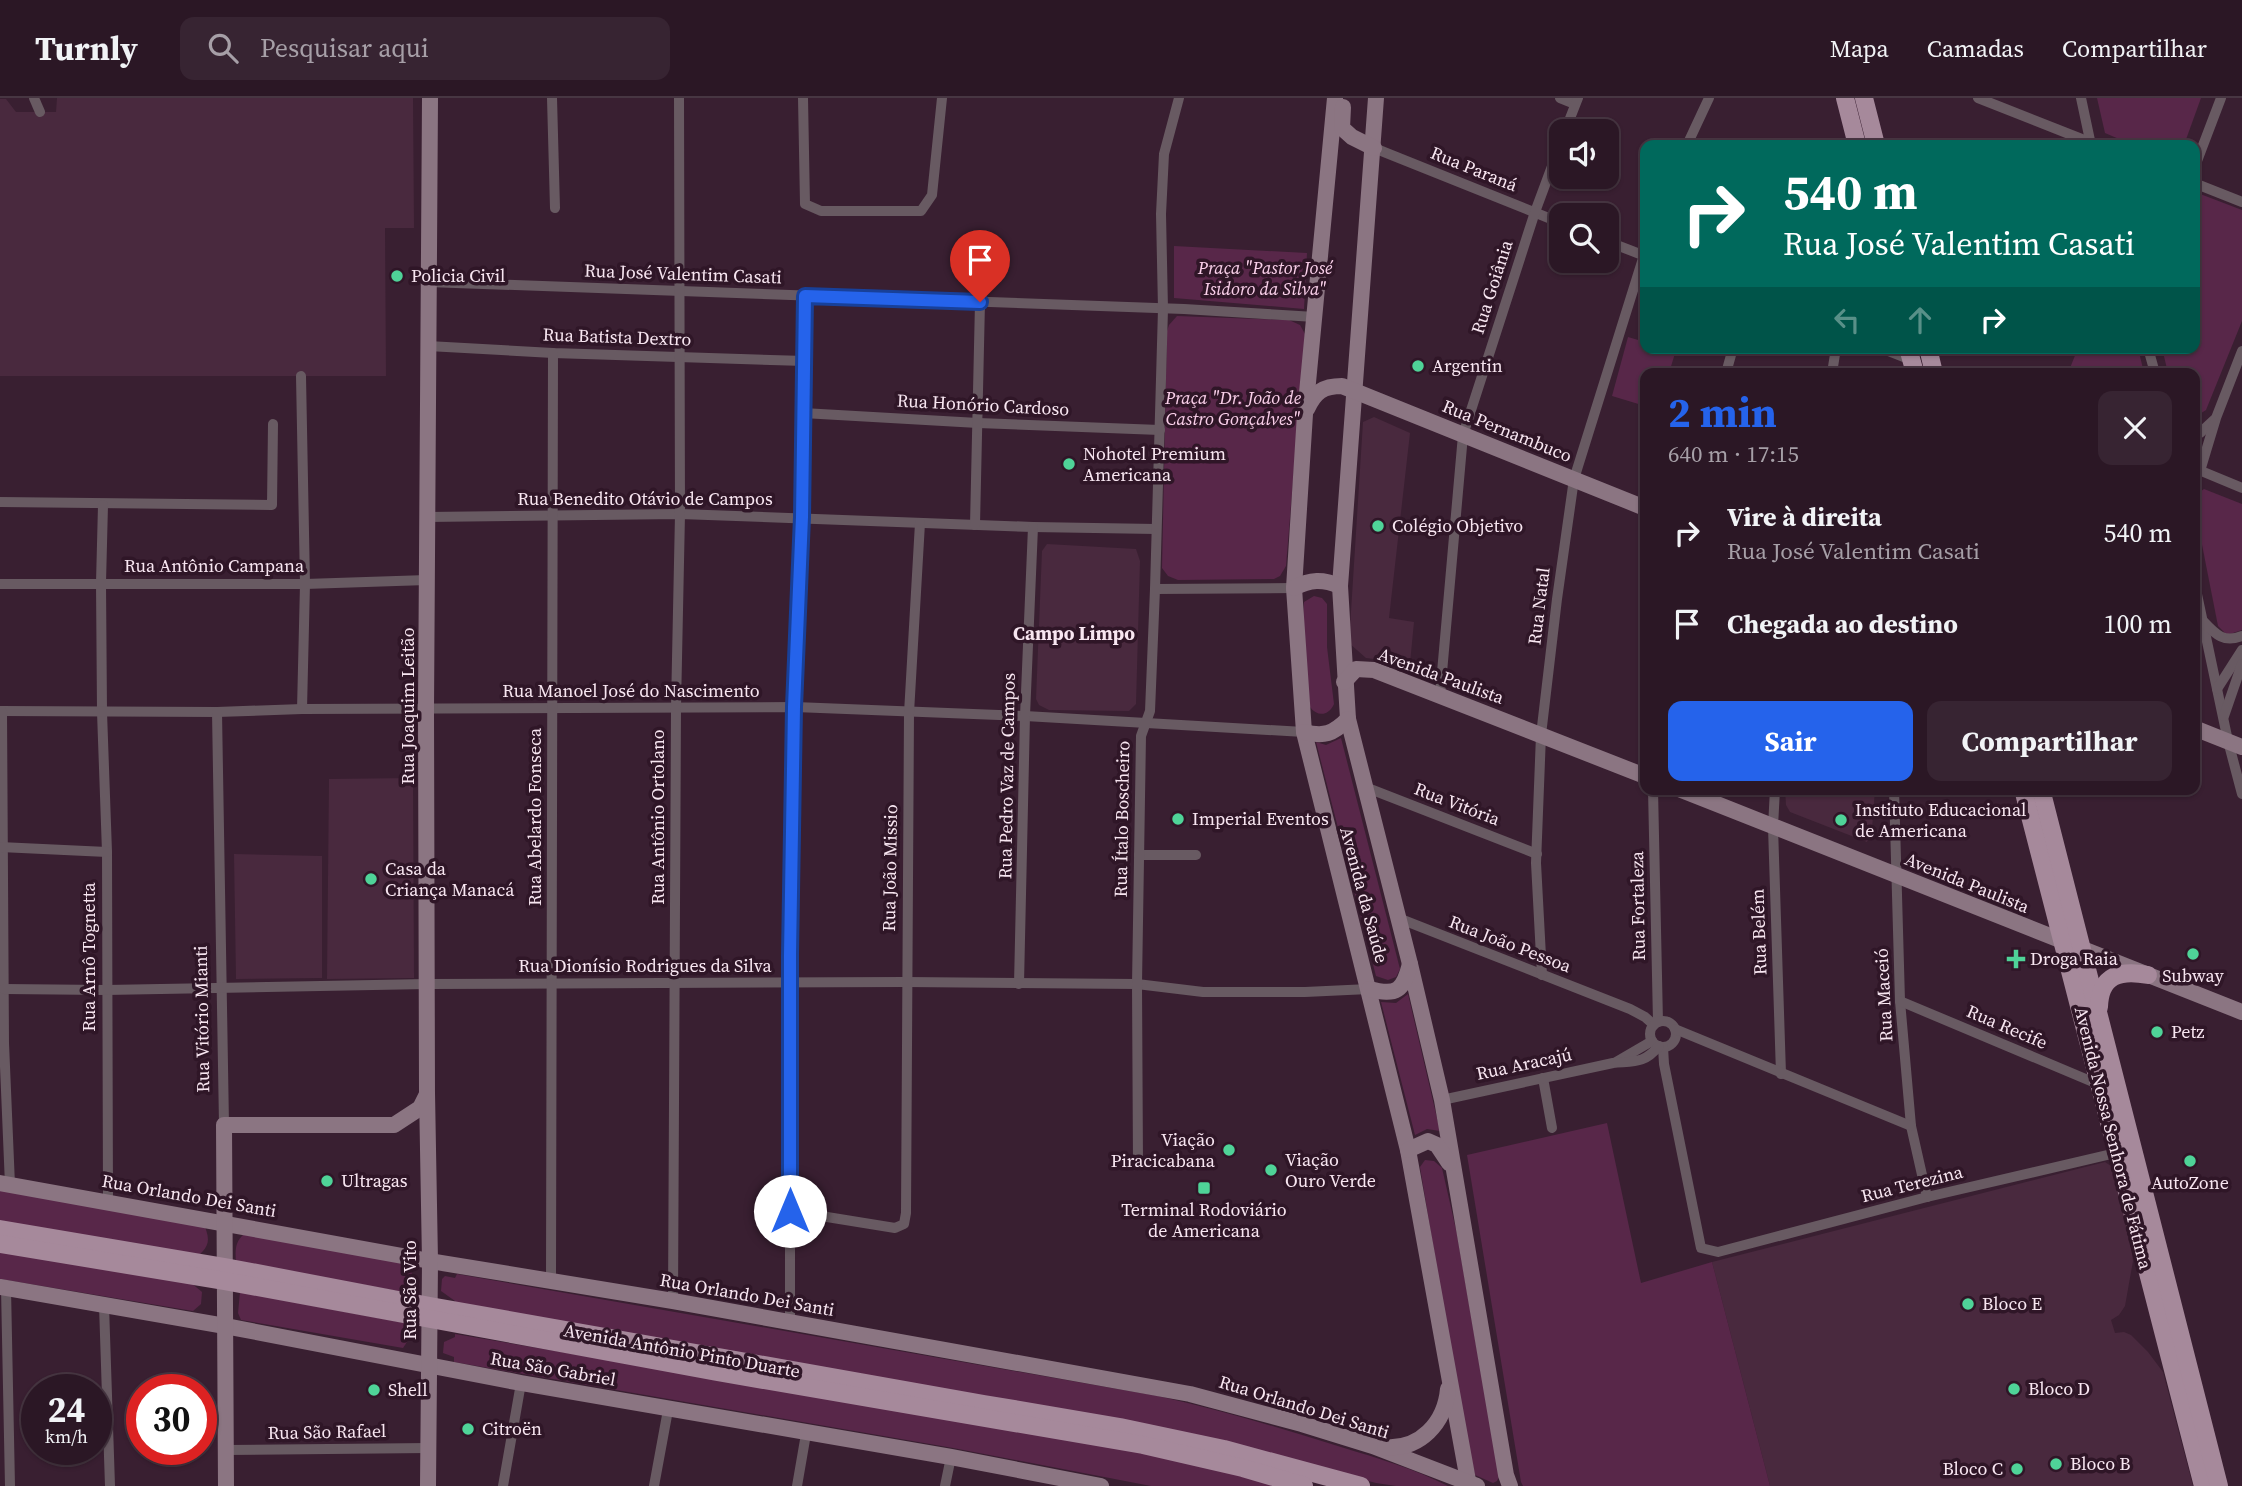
<!DOCTYPE html>
<html lang="pt">
<meta charset="utf-8">
<style>
:root{--surface:#2b1725;--page:#372432;--text:#f1f3f6;--muted:#a69fa7;--line:#473642;--accent:#2563eb}
body{margin:0;font-family:"Source Serif 4",serif;background:var(--page);color:var(--text);height:100vh;display:flex;flex-direction:column;font-size:26px;white-space:nowrap}
*{box-sizing:border-box;margin:0}
p{font-size:23px;color:var(--muted)}
.icon{flex:none;width:38px;height:38px;fill:none;stroke:currentColor;stroke-width:2;stroke-linecap:round;stroke-linejoin:round}
.map{position:relative;flex:1;overflow:hidden}
.panel{position:absolute;left:1640px;top:270px;width:560px;height:427px;display:flex;flex-direction:column;background:var(--surface);border-radius:14px;box-shadow:0 2px 5px #0004,0 0 0 2px var(--line)}
.panel>*{flex:none}
.guide{position:absolute;left:1640px;top:42px;width:560px;height:214px;border-radius:14px;box-shadow:0 2px 5px #0004,0 0 0 2px var(--line);background:#00695c;color:#fff;overflow:hidden}
.buttons{position:absolute;left:1549px;top:21px;display:grid;gap:14px}
.buttons a{display:grid;place-items:center;width:70px;height:70px;border-radius:14px;background:var(--surface);box-shadow:0 2px 5px #0004,0 0 0 2px var(--line);font-size:35px}
.speed{position:absolute;left:21px;top:1276px;display:flex;gap:14px;font-size:35px;font-weight:700;text-align:center}
.speed>*{display:grid;place-content:center;width:91px;height:91px;border-radius:50%;background:var(--surface);box-shadow:0 2px 5px #0004,0 0 0 2px var(--line);line-height:1}
.speed small{font-size:18px;font-weight:400}
.speed .limit{border:10px solid #d22;background:#fff;color:#111}
.pin{position:absolute;display:grid;place-items:center;width:60px;height:60px;color:#fff;margin:-72px -30px;border-radius:50% 50% 50% 0;rotate:-45deg;box-shadow:0 0 7px #0007}
.pin .icon{rotate:45deg}
.me{position:absolute;width:77px;margin:-38px;rotate:0deg;stroke-linejoin:round;filter:drop-shadow(0 0 5px #0008)}
.turn{display:flex;align-items:center;gap:24px;height:147px;padding:0 28px;font-size:32px}
.turn .icon{width:91px;height:91px;stroke-width:2.5}
.turn b{display:block;font-size:49px;line-height:60px}
.lanes{display:flex;align-items:center;height:66px;padding:0 28px;background:#0003;justify-content:center;gap:35px;direction:ltr}
.lanes .off{opacity:.35}
.round{display:grid;place-items:center;flex:none;width:74px;height:74px;border-radius:14px;background:var(--page)}
.head{display:flex;align-items:center;justify-content:space-between;height:119px;padding:0 28px}
h1{font-size:42px;font-weight:700;line-height:52px;color:var(--accent)}
.cta{display:flex;gap:14px;margin-top:auto;padding:14px 28px}
.cta a{flex:1;height:80px;border-radius:14px;background:var(--accent);color:#fff;font-size:28px;font-weight:700;line-height:80px;text-align:center}
.cta a+a{background:var(--page);color:var(--text)}
ul{padding:0;list-style:none}
li{display:flex;align-items:center;gap:21px;height:91px;padding:0 28px}
li div{flex:1}
li b{display:block;font-size:26px}
li em{font-style:normal}
header{display:flex;align-items:center;gap:42px;box-sizing:border-box;height:98px;padding:0 35px;background:var(--surface);border-bottom:2px solid var(--line)}
header strong{font-size:33px}
nav{display:flex;gap:38px;margin-inline-start:auto;font-size:24px}
.search{width:490px;height:63px;background:var(--page);display:flex;align-items:center;gap:18px;box-sizing:border-box;padding:0 24px;border-radius:14px;color:var(--muted);font-size:26px}
.map>svg:first-child{display:block}
</style>
<header>
<strong>Turnly</strong>
<div class="search"><svg class="icon" aria-label="search" viewBox="0 0 24 24"><circle cx="10" cy="10" r="6"/><path d="M15 15l6 6"/></svg>Pesquisar aqui</div>
<nav><a>Mapa</a><a>Camadas</a><a>Compartilhar</a></nav>
</header>
<div class="map">
<svg width="2242" height="1388" viewBox="0 0 2242 1388">
<rect width="100%" height="100%" fill="#391f31"/>
<!-- built -->
<g fill="#49293e">
<polygon points="57,0 413,0 414,130 385,130 386,278 0,278 0,1 6,1 16,14 56,14"/>
<polygon points="1374,319 1410,335 1389,520 1414,524 1410,565 1366,560 1349,545 1363,324"/>
<polygon points="1047,446 1136,451 1140,463 1136,606 1129,613 1049,612 1039,607 1036,601 1042,453"/>
<polygon points="413,680 414,880 327,881 329,681"/>
<polygon points="1785,691 1875,691 1872,731 1867,744 1790,714 1786,707"/>
<polygon points="234,756 322,758 322,880 236,881"/>
<polygon points="2105,1064 2111,1068 2129,1135 2133,1163 2125,1208 2119,1217 2111,1222 2115,1235 2124,1234 2131,1237 2148,1254 2163,1274 2193,1388 1770,1388 1712,1164"/>
</g>
<!-- green -->
<g fill="#582749">
<polygon points="2097,0 2201,0 2184,47 2133,47 2105,35"/>
<polygon points="2195,94 2242,112 2242,223 2206,312 2195,319 2194,275 2168,275 2162,250 2194,250"/>
<polygon points="1174,148 1307,155 1304,211 1174,200"/>
<polygon points="1177,218 1289,222 1300,227 1305,236 1286,468 1280,478 1274,481 1178,482 1168,478 1162,470 1167,233 1169,227"/>
<polygon points="1628,239 1645,244 1645,250 1668,250 1676,252 1669,275 1645,275 1645,308 1612,298"/>
<polygon points="2078,250 2138,250 2144,275 2068,275"/>
<polygon points="2204,391 2242,406 2242,532 2227,537 2218,528 2195,411 2194,398"/>
<path d="M 1314,498 L 1322,500 L 1327,506 L 1327,549 L 1334,606 C 1329,618 1317,619 1310,609 L 1302,535 L 1304,504 Z"/>
<polygon points="1341,640 1400,871 1396,879 1388,882 1376,878 1316,644 1326,647"/>
<polygon points="1408,896 1440,1033 1427,1031 1415,1037 1381,904 1396,905"/>
<polygon points="1607,1025 1641,1185 1712,1164 1770,1388 1523,1388 1521,1384 1467,1057"/>
<polygon points="1425,1062 1434,1063 1442,1070 1457,1136 1499,1379 1497,1383 1493,1385 1475,1377 1460,1310 1420,1069"/>
<path d="M 0,1092 L 205,1129 C 210,1142 209,1148 199,1157 L 0,1123 Z"/>
<path d="M 244,1136 L 406,1165 L 414,1179 L 415,1190 L 409,1195 L 236,1164 C 235,1152 235,1144 244,1136 Z"/>
<polygon points="0,1151 190,1184 202,1194 201,1206 193,1213 0,1181"/>
<path d="M 457,1176 L 1158,1298 C 1220,1312 1281,1330 1341,1349 C 1377,1360 1415,1371 1448,1388 L 1396,1388 L 1376,1385 L 1224,1345 L 455,1206 L 455,1203 L 441,1193 L 442,1181 L 445,1178 L 455,1180 Z"/>
<polygon points="240,1194 410,1226 407,1244 403,1250 241,1222 238,1215"/>
<polygon points="455,1236 1144,1353 1286,1388 1151,1388 953,1350 454,1264 454,1259 443,1255 444,1244 455,1239"/>
</g>
<g fill="none" stroke-linecap="round" stroke-linejoin="round">
<!-- street -->
<g stroke="#685a62" stroke-width="10">
<polyline points="34,0 40,14"/>
<polyline points="552,0 555,110"/>
<polyline points="803,0 805,106 821,113 921,113 932,97 942,0"/>
<polyline points="1560,0 1575,6"/>
<polyline points="1978,0 2097,47"/>
<polyline points="2081,0 2091,47"/>
<polyline points="1565,33 1578,0"/>
<polyline points="1687,47 1709,0"/>
<polyline points="1374,50 1561,125"/>
<polyline points="2194,71 2221,0"/>
<polyline points="2194,85 2242,104"/>
<polyline points="1606,143 1645,158"/>
<polyline points="428,184 1184,211 1315,219"/>
<polyline points="428,248 553,255 805,263"/>
<polyline points="1881,250 1914,263"/>
<polyline points="2148,250 2155,275"/>
<polyline points="1726,275 1733,250"/>
<polyline points="1832,275 1836,250"/>
<polyline points="301,278 305,486 302,611"/>
<polyline points="803,315 978,325 1160,332"/>
<polyline points="2194,334 2200,335 2214,322"/>
<polyline points="2194,370 2242,390"/>
<polyline points="2200,373 2216,320 2242,253"/>
<polyline points="0,404 272,407 273,326"/>
<polyline points="103,407 101,485 102,614 107,754 108,1103"/>
<polyline points="427,419 680,416 1033,429 1156,431"/>
<polyline points="975,427 980,204"/>
<polyline points="2194,482 2228,643 2242,696"/>
<polyline points="0,486 305,486 427,482"/>
<polyline points="1155,491 1294,490"/>
<path d="M 2204,524 C 2216,537 2224,545 2242,538"/>
<polyline points="2217,591 2242,552"/>
<polyline points="1440,597 1463,337 1535,114 1561,44"/>
<polyline points="0,613 217,614 302,611 795,609 1025,618 1304,634"/>
<polyline points="2,613 4,945 10,1087"/>
<polyline points="217,614 224,1027"/>
<polyline points="2224,618 2242,566"/>
<polyline points="1365,689 1537,756"/>
<polyline points="1653,691 1658,924"/>
<polyline points="1775,691 1773,729 1781,976"/>
<polyline points="1894,691 1900,903 1911,1028 1927,1099"/>
<polyline points="0,749 107,754"/>
<polyline points="1139,757 1196,757"/>
<polyline points="1398,820 1630,911 1645,919 1654,927"/>
<polyline points="1542,877 1536,765 1541,637 1557,501 1574,381 1645,154"/>
<polyline points="1019,886 1025,618 1033,429"/>
<polyline points="4,891 106,892 427,886 906,884 1137,886 1203,894 1305,894 1369,891"/>
<polyline points="1900,903 2100,987"/>
<circle cx="1663" cy="936" r="13"/>
<polyline points="1675,931 1911,1028"/>
<polyline points="1663,949 1664,966 1701,1150 1718,1154 1927,1099 2120,1054"/>
<polyline points="1616,964 1652,943"/>
<polyline points="1543,980 1552,1030"/>
<path d="M 1442,1002 L 1613,965 C 1634,963 1644,966 1659,948"/>
<polyline points="1138,1065 1137,886 1141,638 1150,613 1155,491 1163,211 1161,116 1164,56 1179,0"/>
<polyline points="790,1113 895,1130 904,1126 906,1115 909,615 920,425"/>
<polyline points="551,1183 553,255"/>
<polyline points="6,1190 10,1388"/>
<polyline points="673,1203 676,609 680,416 679,0"/>
<polyline points="104,1207 110,1388"/>
<polyline points="790,1225 790,885 795,609 802,419 805,198"/>
<polyline points="226,1352 429,1350"/>
<polyline points="503,1388 521,1285"/>
<polyline points="654,1388 668,1312"/>
<polyline points="797,1388 806,1336"/>
<polyline points="945,1388 951,1359"/>
</g>
<!-- secondary -->
<g stroke="#8b7582" stroke-width="16">
<polyline points="1335,0 1305,316 1294,490 1304,634 1408,1052 1469,1388"/>
<polyline points="1376,0 1340,488 1348,621 1410,866 1442,1002 1506,1377 1510,1388"/>
<polyline points="1343,9 1342,30 1352,39 1374,50"/>
<path d="M 1307,311 C 1315,294 1323,288 1342,288 L 1645,410"/>
<path d="M 1294,490 C 1310,481 1323,481 1340,488"/>
<polyline points="1344,584 1356,571 1374,572 1645,678"/>
<polyline points="2194,630 2242,649"/>
<path d="M 1304,634 C 1324,639 1333,636 1348,621"/>
<polyline points="1679,691 2242,914"/>
<path d="M 1369,891 C 1397,898 1403,893 1410,866"/>
<polyline points="1408,1052 1428,1043 1437,1047 1449,1065"/>
<polyline points="0,1085 430,1163 673,1203 1190,1296 1302,1326 1373,1348 1477,1388"/>
<polyline points="0,1189 225,1228 521,1285 951,1359 1101,1388"/>
<path d="M 1385,1349 C 1420,1352 1445,1325 1448,1291"/>
<polyline points="226,1388 224,1027 394,1027 420,1010 427,996"/>
<polyline points="428,1388 430,1163 427,995 426,612 430,0"/>
</g>
<!-- primary -->
<g stroke="#a6899b" stroke-width="18">
<polyline points="1845,0 1857,47"/>
<polyline points="1864,0 1876,47"/>
<polyline points="1908,250 1915,275"/>
<polyline points="1928,250 1934,275"/>
<polyline points="2023,691 2203,1388"/>
<polyline points="2041,691 2219,1388"/>
<path d="M 2099,909 C 2100,876 2121,872 2148,877"/>
<polyline points="0,1131 225,1169 430,1208 984,1306 1120,1329 1224,1351 1361,1388"/>
<polyline points="0,1146 225,1183 717,1274 1143,1347 1243,1370 1304,1388"/>
</g>
</g>
<g fill="none" stroke-linecap="round" stroke-linejoin="round">
<defs>
<polyline id="route" points="790,1113 790,857 794,609 802,419 805,198 980,204"/>
</defs>
<!-- route casing -->
<use href="#route" stroke="#184099" stroke-width="18"/>
<!-- route -->
<use href="#route" stroke="#2563eb" stroke-width="12"/>
</g>
<!-- markers -->
<g fill="#4fd398" stroke="#2f1627" stroke-width="2.5">
<circle cx="397" cy="178" r="7"/>
<circle cx="1418" cy="268" r="7"/>
<circle cx="1069" cy="366" r="7"/>
<circle cx="1378" cy="428" r="7"/>
<circle cx="1178" cy="721" r="7"/>
<circle cx="1841" cy="722" r="7"/>
<circle cx="371" cy="781" r="7"/>
<circle cx="2193" cy="856" r="7"/>
<path d="M2012.5 850.5h7v7h7v7h-7v7h-7v-7h-7v-7h7z"/>
<circle cx="2157" cy="934" r="7"/>
<circle cx="1229" cy="1052" r="7"/>
<circle cx="2190" cy="1063" r="7"/>
<circle cx="1271" cy="1072" r="7"/>
<circle cx="327" cy="1083" r="7"/>
<rect x="1197" y="1083" width="14" height="14" rx="3.5"/>
<circle cx="1968" cy="1206" r="7"/>
<circle cx="2014" cy="1291" r="7"/>
<circle cx="374" cy="1292" r="7"/>
<circle cx="468" cy="1331" r="7"/>
<circle cx="2056" cy="1366" r="7"/>
<circle cx="2017" cy="1371" r="7"/>
</g>
<g text-anchor="middle" stroke-width="7" stroke-linejoin="round" paint-order="stroke">
<!-- street labels -->
<g font-size="18" fill="#f8e6f1" stroke="#2f1627">
<text transform="translate(1474 71) rotate(22)" y="6">Rua Paraná</text>
<text transform="translate(683 176) rotate(2)" y="6">Rua José Valentim Casati</text>
<text transform="translate(1492 189) rotate(-72)" y="6">Rua Goiânia</text>
<text transform="translate(617 239) rotate(2)" y="6">Rua Batista Dextro</text>
<text transform="translate(983 307) rotate(3)" y="6">Rua Honório Cardoso</text>
<text transform="translate(1507 333) rotate(22)" y="6">Rua Pernambuco</text>
<text x="645" y="407">Rua Benedito Otávio de Campos</text>
<text x="214" y="474">Rua Antônio Campana</text>
<text transform="translate(1539 508) rotate(-83)" y="6">Rua Natal</text>
<text transform="translate(1441 578) rotate(20)" y="6">Avenida Paulista</text>
<text x="631" y="599">Rua Manoel José do Nascimento</text>
<text transform="translate(408 608) rotate(-90)" y="6">Rua Joaquim Leitão</text>
<text transform="translate(1007 678) rotate(-89)" y="6">Rua Pedro Vaz de Campos</text>
<text transform="translate(1457 706) rotate(21)" y="6">Rua Vitória</text>
<text transform="translate(535 719) rotate(-90)" y="6">Rua Abelardo Fonseca</text>
<text transform="translate(658 719) rotate(-90)" y="6">Rua Antônio Ortolano</text>
<text transform="translate(1122 721) rotate(-89)" y="6">Rua Ítalo Boscheiro</text>
<text transform="translate(890 770) rotate(-89)" y="6">Rua João Missio</text>
<text transform="translate(1967 785) rotate(22)" y="6">Avenida Paulista</text>
<text transform="translate(1364 797) rotate(75)" y="6">Avenida da Saúde</text>
<text transform="translate(1638 808) rotate(-91)" y="6">Rua Fortaleza</text>
<text transform="translate(1759 834) rotate(-92)" y="6">Rua Belém</text>
<text transform="translate(1510 846) rotate(21)" y="6">Rua João Pessoa</text>
<text transform="translate(89 859) rotate(-90)" y="6">Rua Arnô Tognetta</text>
<text x="645" y="874">Rua Dionísio Rodrigues da Silva</text>
<text transform="translate(1884 897) rotate(-93)" y="6">Rua Maceió</text>
<text transform="translate(202 921) rotate(-91)" y="6">Rua Vitório Mianti</text>
<text transform="translate(2007 929) rotate(23)" y="6">Rua Recife</text>
<text transform="translate(1524 966) rotate(-12)" y="6">Rua Aracajú</text>
<text transform="translate(2113 1040) rotate(76)" y="6">Avenida Nossa Senhora de Fátima</text>
<text transform="translate(1912 1086) rotate(-14)" y="6">Rua Terezina</text>
<text transform="translate(189 1098) rotate(10)" y="6">Rua Orlando Dei Santi</text>
<text transform="translate(410 1192) rotate(-90)" y="6">Rua São Vito</text>
<text transform="translate(747 1197) rotate(10)" y="6">Rua Orlando Dei Santi</text>
<text transform="translate(682 1253) rotate(10)" y="6">Avenida Antônio Pinto Duarte</text>
<text transform="translate(553 1271) rotate(10)" y="6">Rua São Gabriel</text>
<text transform="translate(1304 1309) rotate(17)" y="6">Rua Orlando Dei Santi</text>
<text transform="translate(327 1334) rotate(-1)" y="6">Rua São Rafael</text>
</g>
<!-- park labels -->
<g font-size="18" font-style="italic" fill="#fad0ea" stroke="#2f1627">
<text x="1265" y="176">Praça "Pastor José<tspan x="1265" dy="21">Isidoro da Silva"</tspan></text>
<text x="1233" y="306">Praça "Dr. João de<tspan x="1233" dy="21">Castro Gonçalves"</tspan></text>
</g>
<!-- poi labels -->
<g font-size="18" fill="#f8e6f1" stroke="#2f1627" text-anchor="start">
<text x="411" y="184">Policia Civil</text>
<text x="1432" y="274">Argentin</text>
<text x="1083" y="362">Nohotel Premium<tspan x="1083" dy="21">Americana</tspan></text>
<text x="1392" y="434">Colégio Objetivo</text>
<text x="1855" y="718">Instituto Educacional<tspan x="1855" dy="21">de Americana</tspan></text>
<text x="1192" y="727">Imperial Eventos</text>
<text x="385" y="777">Casa da<tspan x="385" dy="21">Criança Manacá</tspan></text>
<text x="2030" y="867">Droga Raia</text>
<text x="2193" y="884" text-anchor="middle">Subway</text>
<text x="2171" y="940">Petz</text>
<text x="1215" y="1048" text-anchor="end">Viação<tspan x="1215" dy="21">Piracicabana</tspan></text>
<text x="1285" y="1068">Viação<tspan x="1285" dy="21">Ouro Verde</tspan></text>
<text x="341" y="1089">Ultragas</text>
<text x="2190" y="1091" text-anchor="middle">AutoZone</text>
<text x="1204" y="1118" text-anchor="middle">Terminal Rodoviário<tspan x="1204" dy="21">de Americana</tspan></text>
<text x="1982" y="1212">Bloco E</text>
<text x="2028" y="1297">Bloco D</text>
<text x="388" y="1298">Shell</text>
<text x="482" y="1337">Citroën</text>
<text x="2070" y="1372">Bloco B</text>
<text x="2003" y="1377" text-anchor="end">Bloco C</text>
</g>
<!-- neighbourhood labels -->
<g font-size="19" font-weight="bold" fill="#f8e6f1" stroke="#2f1627">
<text x="1074" y="542">Campo Limpo</text>
</g>
</g>
</svg>
<div class="buttons">
<a><svg class="icon" aria-label="sound" viewBox="0 0 24 24"><path d="M4 9h4l5-4v14l-5-4H4zM17 9q2 3 0 6"/></svg></a>
<a><svg class="icon" aria-label="search" viewBox="0 0 24 24"><circle cx="10" cy="10" r="6"/><path d="M15 15l6 6"/></svg></a>
</div>
<div class="speed"><div>24<small>km/h</small></div><div class="limit">30</div></div>
<div class="pin" style="left:980px;top:204px;background:#d93025"><svg class="icon" aria-label="arrive" viewBox="0 0 24 24"><path d="M6 21V4h12l-3 4 3 4H6"/></svg></div>
<svg class="me" style="left:790px;top:1113px" viewBox="-20 -20 40 40"><circle r="19" fill="#fff"/><path d="M0-13L10 11 0 6-10 11z" fill="#2563eb"/></svg>
<div class="guide">
<div class="turn"><svg class="icon" aria-label="right" viewBox="0 0 24 24"><path d="M7 20v-9h11M14 6l5 5-5 5"/></svg><div><b>540 m</b>Rua José Valentim Casati</div></div>
<div class="lanes"><svg class="icon off" aria-label="left" viewBox="0 0 24 24"><path d="M17 20v-9H6M10 6l-5 5 5 5"/></svg><svg class="icon off" aria-label="ahead" viewBox="0 0 24 24"><path d="M12 20V5M6 11l6-6 6 6"/></svg><svg class="icon" aria-label="right" viewBox="0 0 24 24"><path d="M7 20v-9h11M14 6l5 5-5 5"/></svg></div>
</div>
<section class="panel">
<div class="head"><div><h1>2 min</h1><p>640 m · 17:15</p></div><a class="round"><svg class="icon" aria-label="close" viewBox="0 0 24 24"><path d="M6 6l12 12M18 6L6 18"/></svg></a></div>
<ul>
<li><svg class="icon" aria-label="right" viewBox="0 0 24 24"><path d="M7 20v-9h11M14 6l5 5-5 5"/></svg><div><b>Vire à direita</b><p>Rua José Valentim Casati</p></div><em>540 m</em></li>
<li><svg class="icon" aria-label="arrive" viewBox="0 0 24 24"><path d="M6 21V4h12l-3 4 3 4H6"/></svg><div><b>Chegada ao destino</b></div><em>100 m</em></li>
</ul>
<div class="cta"><a>Sair</a><a>Compartilhar</a></div>
</section>
</div>
